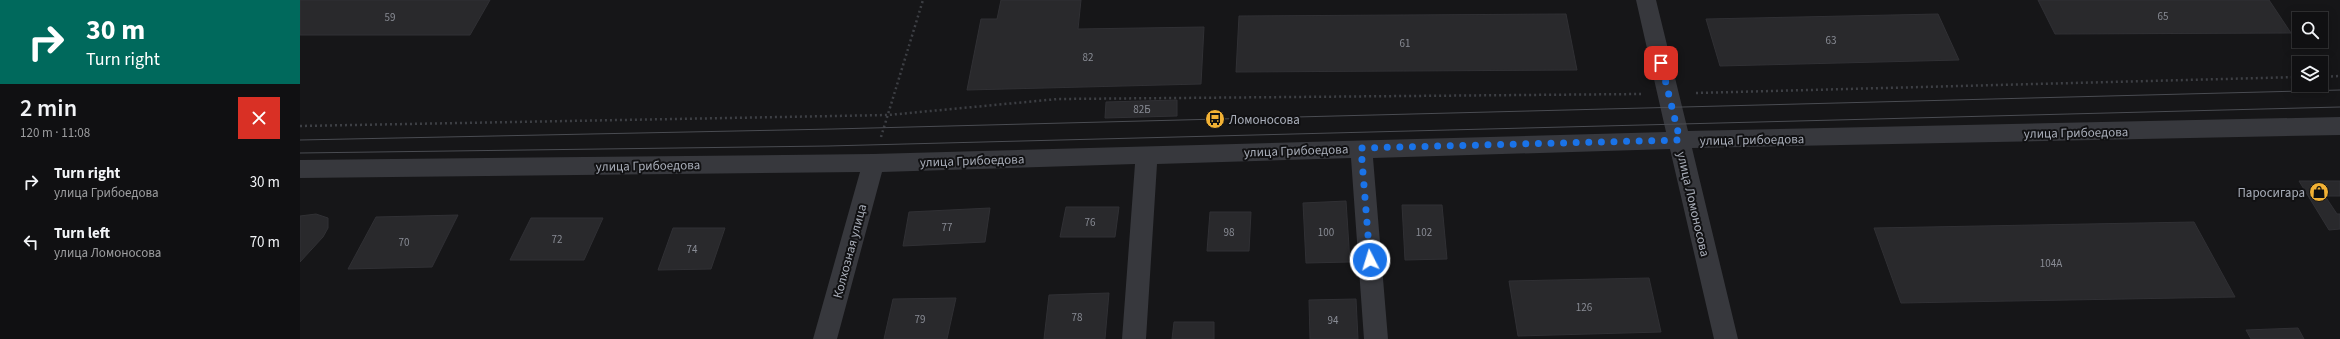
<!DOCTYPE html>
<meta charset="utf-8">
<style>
:root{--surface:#101012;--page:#19191b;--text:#f1f3f6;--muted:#9c9d9f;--line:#303032}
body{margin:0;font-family:"Source Sans 3",sans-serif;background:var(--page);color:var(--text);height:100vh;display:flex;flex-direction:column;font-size:15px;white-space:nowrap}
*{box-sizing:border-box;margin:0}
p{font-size:13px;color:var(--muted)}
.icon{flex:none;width:22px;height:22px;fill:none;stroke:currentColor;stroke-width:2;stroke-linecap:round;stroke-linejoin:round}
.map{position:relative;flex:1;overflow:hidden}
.sheet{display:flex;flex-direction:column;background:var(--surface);width:300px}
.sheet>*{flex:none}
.guide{background:#00695c;color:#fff;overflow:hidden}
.controls{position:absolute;left:1992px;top:12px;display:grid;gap:8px}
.controls a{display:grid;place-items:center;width:36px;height:36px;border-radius:0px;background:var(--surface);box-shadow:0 2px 10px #0003,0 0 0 1px var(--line);font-size:20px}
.pin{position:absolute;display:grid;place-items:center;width:34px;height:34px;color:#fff;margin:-17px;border-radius:8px;box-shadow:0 2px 6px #0006}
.me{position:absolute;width:44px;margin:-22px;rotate:355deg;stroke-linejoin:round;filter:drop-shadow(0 0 3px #0008)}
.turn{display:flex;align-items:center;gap:14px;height:84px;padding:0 20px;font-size:18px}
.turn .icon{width:52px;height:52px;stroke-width:2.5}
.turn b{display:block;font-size:28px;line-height:34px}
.round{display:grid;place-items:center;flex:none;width:42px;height:42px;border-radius:0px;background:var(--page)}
.summary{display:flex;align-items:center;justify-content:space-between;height:68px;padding:0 20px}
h1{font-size:24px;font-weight:600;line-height:30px}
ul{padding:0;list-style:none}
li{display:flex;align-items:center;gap:12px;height:60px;padding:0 20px}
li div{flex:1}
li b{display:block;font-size:15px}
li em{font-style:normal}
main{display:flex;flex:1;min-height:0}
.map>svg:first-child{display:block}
</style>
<main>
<section class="sheet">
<div class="guide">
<div class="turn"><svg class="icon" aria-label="right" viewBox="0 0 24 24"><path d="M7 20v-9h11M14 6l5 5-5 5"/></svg><div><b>30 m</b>Turn right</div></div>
</div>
<div class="summary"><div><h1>2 min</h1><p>120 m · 11:08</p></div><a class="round" style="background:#d93025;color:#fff"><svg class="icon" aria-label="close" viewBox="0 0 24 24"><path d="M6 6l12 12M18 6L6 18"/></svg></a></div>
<ul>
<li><svg class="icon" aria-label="right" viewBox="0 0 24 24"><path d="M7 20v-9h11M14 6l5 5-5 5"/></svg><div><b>Turn right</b><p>улица Грибоедова</p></div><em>30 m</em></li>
<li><svg class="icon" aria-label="left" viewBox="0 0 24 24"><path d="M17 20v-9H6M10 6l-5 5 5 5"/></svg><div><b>Turn left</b><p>улица Ломоносова</p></div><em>70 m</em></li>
</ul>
</section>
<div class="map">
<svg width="2040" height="339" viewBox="0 0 2040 339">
<rect width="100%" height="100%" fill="#161618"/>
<!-- building -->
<g fill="#29292c" stroke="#303034">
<polygon points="0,0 190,0 170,35 0,35"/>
<polygon points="701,0 781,0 778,29 904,27 901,84 667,90 681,19 697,19"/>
<polygon points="1738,0 1969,0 1991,33 1755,34"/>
<polygon points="1266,14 1277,70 936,72 939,16"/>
<polygon points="1638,14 1659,60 1420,66 1406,19"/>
<polygon points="877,100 877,116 805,118 806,102"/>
<polygon points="1999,181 2040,181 2040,196 2025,196 2037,214 2040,214 2040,229 2029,230"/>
<polygon points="1046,201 1050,262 1006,263 1003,203"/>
<polygon points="1102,205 1142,205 1147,259 1105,260"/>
<polygon points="766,207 819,207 815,237 760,237"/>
<polygon points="690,208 685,242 603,246 609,212"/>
<polygon points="910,212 951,212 949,251 907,251"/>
<polygon points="16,214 28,218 28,228 23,237 0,262 0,216"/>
<polygon points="158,215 132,267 48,269 76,217"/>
<polygon points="231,218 303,218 284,260 210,260"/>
<polygon points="1894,222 1935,297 1601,303 1574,228"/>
<polygon points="373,228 425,228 411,269 358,270"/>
<polygon points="1349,278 1361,332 1218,336 1209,281"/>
<polygon points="809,293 805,339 744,339 749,295"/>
<polygon points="656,298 647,339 584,339 593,299"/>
<polygon points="1056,299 1058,339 1010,339 1009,300"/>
<polygon points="874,322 914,322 914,339 872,339"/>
<polygon points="1998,328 2004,339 1951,339 1946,330"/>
</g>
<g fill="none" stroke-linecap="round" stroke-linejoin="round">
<!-- path -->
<g stroke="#3d3f44" stroke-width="2.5" stroke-dasharray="2 3" stroke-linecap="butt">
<polyline points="2021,77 2040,76"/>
<polyline points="1396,93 1999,77"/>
<polyline points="0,126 588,115 758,99 1341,94"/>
<polyline points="581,137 623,0"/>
</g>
<!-- minor -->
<polygon fill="#37383d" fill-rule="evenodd" points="1336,0 1356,0 1388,131 2040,117 2040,135 1392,148 1438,339 1414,339 1370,149 1073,158 1088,339 1064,339 1051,158 857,164 846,339 822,339 835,164 582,172 537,339 513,339 560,172 0,178 0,160 573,154 1366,132"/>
<!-- tram -->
<g stroke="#4a4c52" stroke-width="1">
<polyline points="0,140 533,129 2040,90"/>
<polyline points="0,153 528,146 2040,107"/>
</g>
</g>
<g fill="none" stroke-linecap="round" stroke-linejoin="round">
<!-- route -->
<polyline stroke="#1a73e8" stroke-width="7" stroke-dasharray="0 12.6" points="1070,260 1061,148 1380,140 1361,63"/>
</g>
<!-- icons -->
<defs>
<symbol id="bus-disc" viewBox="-11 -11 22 22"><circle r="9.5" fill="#f2b134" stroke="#111113"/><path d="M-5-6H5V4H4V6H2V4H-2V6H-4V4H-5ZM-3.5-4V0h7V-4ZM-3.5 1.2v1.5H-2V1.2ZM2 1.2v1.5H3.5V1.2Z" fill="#111"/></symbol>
<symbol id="shop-disc" viewBox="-11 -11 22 22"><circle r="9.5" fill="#f2b134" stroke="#111113"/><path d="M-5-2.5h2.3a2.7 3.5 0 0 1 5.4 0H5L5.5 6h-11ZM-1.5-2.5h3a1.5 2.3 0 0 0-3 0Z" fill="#111"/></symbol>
</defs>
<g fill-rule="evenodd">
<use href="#bus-disc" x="904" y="108" width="22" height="22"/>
<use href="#shop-disc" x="2008" y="181" width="22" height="22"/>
</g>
<g text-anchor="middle" stroke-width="4" stroke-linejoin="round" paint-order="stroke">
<!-- number labels -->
<g font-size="11" fill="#888b94">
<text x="1863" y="20">65</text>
<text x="90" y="21">59</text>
<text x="1531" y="44">63</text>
<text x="1105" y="47">61</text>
<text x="788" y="61">82</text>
<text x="842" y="113">82Б</text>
<text x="790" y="226">76</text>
<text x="647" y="231">77</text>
<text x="929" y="236">98</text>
<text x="1026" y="236">100</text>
<text x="1124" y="236">102</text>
<text x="257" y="243">72</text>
<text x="104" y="246">70</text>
<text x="392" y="253">74</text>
<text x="1751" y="267">104А</text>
<text x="1284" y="311">126</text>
<text x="777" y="321">78</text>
<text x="620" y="323">79</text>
<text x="1033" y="324">94</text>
</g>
<!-- poi labels -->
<g font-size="13" fill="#a8adb8" stroke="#111113" text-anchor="start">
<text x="929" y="124">Ломоносова</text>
<text x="2005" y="197" text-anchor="end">Паросигара</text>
</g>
<!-- street labels -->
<g font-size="13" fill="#a8adb8" stroke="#111113">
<text transform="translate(1776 132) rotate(-1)" y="5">улица Грибоедова</text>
<text transform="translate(1452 139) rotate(-1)" y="5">улица Грибоедова</text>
<text transform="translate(996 150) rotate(-2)" y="5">улица Грибоедова</text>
<text transform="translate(672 160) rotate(-2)" y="5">улица Грибоедова</text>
<text transform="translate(348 165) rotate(-1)" y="5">улица Грибоедова</text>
<text transform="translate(1394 204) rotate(77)" y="5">улица Ломоносова</text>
<text transform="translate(549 251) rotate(-75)" y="5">Колхозная улица</text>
</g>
</g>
</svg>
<div class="controls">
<a><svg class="icon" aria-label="search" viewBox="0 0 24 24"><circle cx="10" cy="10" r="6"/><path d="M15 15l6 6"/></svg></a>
<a><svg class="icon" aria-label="layers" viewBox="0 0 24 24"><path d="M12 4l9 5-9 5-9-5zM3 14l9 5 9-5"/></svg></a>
</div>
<div class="pin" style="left:1361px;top:63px;background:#d93025"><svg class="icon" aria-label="arrive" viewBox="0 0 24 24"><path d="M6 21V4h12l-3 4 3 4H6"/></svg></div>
<svg class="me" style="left:1070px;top:260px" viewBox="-20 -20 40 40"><circle r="17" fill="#1a73e8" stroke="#fff" stroke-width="3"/><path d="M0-11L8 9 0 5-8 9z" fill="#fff"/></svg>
</div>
</main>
